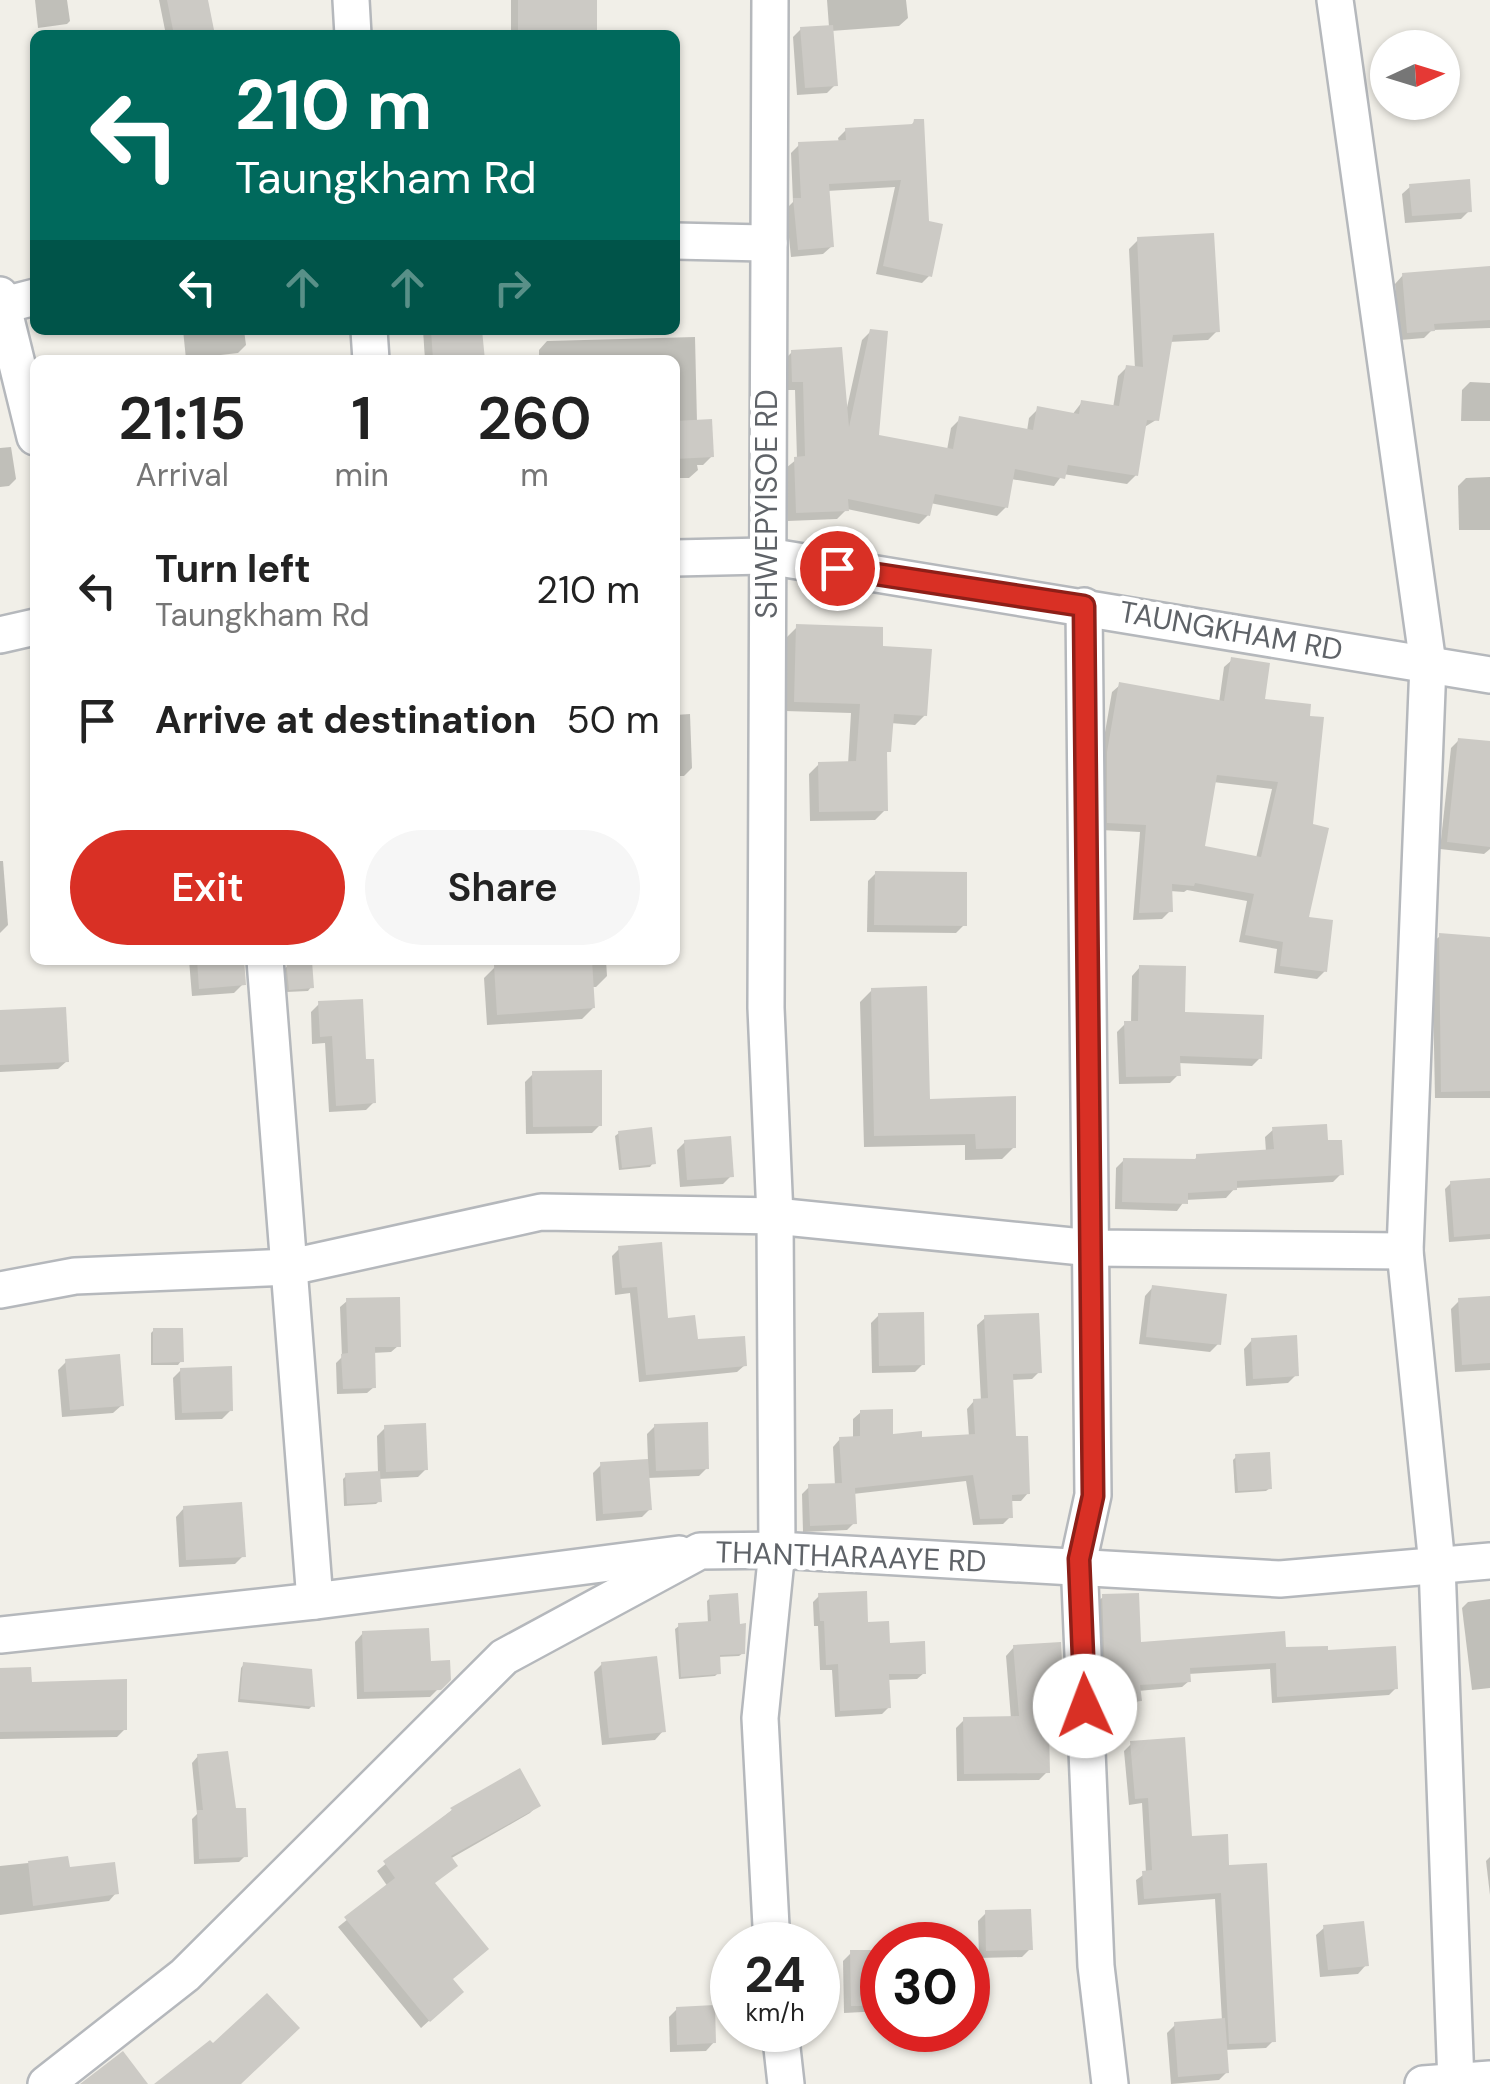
<!DOCTYPE html>
<style>
:root{--surface:#fff;--page:#f6f6f6;--text:#222;--muted:#767676;--accent:#d93025}
body{margin:0;font-family:"DM Sans",sans-serif;background:var(--page);color:var(--text);height:100vh;display:flex;flex-direction:column;font-size:38px;white-space:nowrap}
*{box-sizing:border-box;margin:0}
p{font-size:32px;color:var(--muted)}
.icon{flex:none;width:55px;height:55px;fill:none;stroke:currentColor;stroke-width:2;stroke-linecap:round;stroke-linejoin:round}
.map{position:relative;flex:1;overflow:hidden}
.sheet{position:absolute;left:30px;top:355px;width:650px;height:610px;display:flex;flex-direction:column;background:var(--surface);border-radius:15px;box-shadow:0 2px 8px #0004}
.sheet>*{flex:none}
.top-card{position:absolute;left:30px;top:30px;width:650px;height:305px;border-radius:15px;box-shadow:0 2px 8px #0004;background:#00695c;color:#fff;overflow:hidden}
.needle{width:65px;rotate:86deg}
.tools{position:absolute;left:1370px;top:30px;display:grid;gap:20px}
.tools a{display:grid;place-items:center;width:90px;height:90px;border-radius:50%;background:var(--surface);box-shadow:0 2px 8px #0004;font-size:50px}
.speed{position:absolute;left:710px;top:1922px;display:flex;gap:20px;font-size:50px;font-weight:700;text-align:center}
.speed>*{display:grid;place-content:center;width:130px;height:130px;border-radius:50%;background:var(--surface);box-shadow:0 2px 8px #0004;line-height:1}
.speed small{font-size:25px;font-weight:400}
.speed .limit{border:15px solid #d22;background:#fff;color:#111}
.pin{position:absolute;display:grid;place-items:center;width:85px;height:85px;color:#fff;margin:-42px;border:5px solid #fff;border-radius:50%;box-shadow:0 2px 10px #0007}
.me{position:absolute;width:110px;margin:-55px;rotate:358deg;stroke-linejoin:round;filter:drop-shadow(0 0 8px #0008)}
.turn{display:flex;align-items:center;gap:35px;height:210px;padding:0 40px;font-size:45px}
.turn .icon{width:130px;height:130px;stroke-width:2.5}
.turn b{display:block;font-size:70px;line-height:85px}
.lanes{display:flex;align-items:center;height:95px;padding:0 40px;background:#0003;justify-content:center;gap:50px;direction:ltr}
.lanes .off{opacity:.35}
.eta{display:flex;justify-content:space-evenly;align-items:center;height:170px;text-align:center}
.eta b{font-size:60px;font-weight:600;line-height:70px}
.action{display:flex;gap:20px;margin-top:auto;padding:20px 40px}
.action a{flex:1;height:115px;border-radius:60px;background:var(--accent);color:#fff;font-size:40px;font-weight:600;line-height:115px;text-align:center}
.action a+a{background:var(--page);color:var(--text)}
ul{padding:0;list-style:none}
li{display:flex;align-items:center;gap:30px;height:130px;padding:0 40px}
li div{flex:1}
li b{display:block;font-size:38px}
li em{font-style:normal}
.map>svg:first-child{display:block}
</style>
<div class="map">
<svg width="1490" height="2084" viewBox="0 0 1490 2084">
<rect width="100%" height="100%" fill="#f1efe8"/>
<!-- shadow -->
<g fill="#0003" fill-rule="evenodd">
<polygon points="35,0 67,0 70,21 67,24 38,28"/>
<polygon points="159,0 205,0 212,35 166,35"/>
<rect x="511" y="0" width="84" height="35"/>
<polygon points="827,0 906,0 908,18 899,26 831,31 835,85 827,93 797,95 793,37 801,29 829,27"/>
<polygon points="915,121 930,275 922,283 876,274 895,187 827,191 832,246 823,254 791,257 786,209 793,202 791,153 799,145 839,143 838,138 846,130 910,126"/>
<polygon points="1411,186 1469,211 1461,219 1405,223 1402,194"/>
<polygon points="1138,240 1217,331 1208,340 1169,342 1156,420 1143,428 1136,475 1127,484 1063,474 1054,486 1011,479 1006,507 997,516 930,503 928,515 919,524 847,509 837,519 788,521 786,468 797,459 795,390 784,390 783,361 792,352 846,412 862,340 871,331 877,437 947,450 951,428 960,419 1027,431 1029,418 1038,409 1072,415 1082,402 1113,408 1118,376 1127,367 1135,369 1129,249"/>
<polygon points="1490,269 1490,328 1432,330 1424,338 1400,340 1395,284 1403,275"/>
<polygon points="183,330 244,330 246,345 238,353 186,359"/>
<polygon points="423,330 480,330 482,360 425,360"/>
<polygon points="695,337 697,422 712,456 703,465 697,465 698,470 689,478 675,478 675,360 539,360 539,350 547,341"/>
<polygon points="1470,382 1490,383 1490,421 1461,421 1462,390"/>
<polygon points="11,447 16,479 9,486 0,487 0,448"/>
<polygon points="1490,477 1490,530 1459,530 1458,486 1466,478"/>
<polygon points="797,627 880,648 925,715 915,725 890,723 888,751 885,755 885,810 875,820 810,821 809,774 819,764 848,764 851,713 785,711 787,637"/>
<path d="M 1232,660 L 1262,701 L 1310,826 L 1306,919 L 1325,971 L 1317,979 L 1274,973 L 1277,949 L 1239,942 L 1247,901 L 1187,890 L 1184,892 L 1170,891 L 1170,911 L 1162,919 L 1133,920 L 1140,832 L 1101,830 L 1100,761 L 1112,692 L 1120,685 L 1219,703 L 1224,667 ZM 1213,782 L 1272,789 L 1256,858 L 1202,848 Z"/>
<polygon points="690,714 692,768 684,776 675,776 675,715"/>
<polygon points="1459,740 1490,744 1490,849 1484,854 1440,849 1451,748"/>
<polygon points="0,861 3,861 8,925 0,933"/>
<polygon points="876,873 964,925 956,933 867,932 868,881"/>
<polygon points="1440,936 1490,939 1490,1098 1435,1098 1432,943"/>
<polygon points="189,960 241,960 242,985 234,993 192,996"/>
<polygon points="513,960 606,960 607,976 596,987 591,987 593,1008 582,1019 487,1025 484,978 495,967 514,966"/>
<polygon points="288,966 311,987 308,991 286,992 284,969"/>
<polygon points="1140,967 1182,1014 1260,1058 1252,1066 1178,1063 1178,1075 1170,1083 1119,1084 1117,1032 1125,1024 1131,1023 1132,976"/>
<polygon points="872,990 927,1101 1014,1147 1002,1159 965,1160 965,1145 864,1147 860,1002"/>
<polygon points="319,1004 364,1062 374,1102 366,1110 329,1112 325,1043 312,1044 311,1012"/>
<polygon points="0,1012 67,1061 58,1069 0,1072"/>
<polygon points="533,1074 600,1125 592,1133 526,1134 525,1082"/>
<polygon points="1274,1129 1326,1143 1341,1174 1333,1182 1235,1188 1226,1198 1185,1200 1177,1211 1115,1209 1116,1168 1124,1160 1192,1162 1197,1157 1266,1152 1265,1137"/>
<polygon points="619,1133 653,1163 650,1167 619,1170 615,1136"/>
<polygon points="685,1142 731,1176 723,1184 680,1187 677,1150"/>
<polygon points="1451,1183 1490,1202 1490,1239 1449,1242 1445,1189"/>
<polygon points="620,1248 666,1321 695,1342 745,1365 737,1372 639,1382 630,1293 615,1295 612,1256"/>
<polygon points="1153,1287 1218,1344 1210,1352 1139,1344 1145,1296"/>
<polygon points="1490,1299 1490,1370 1455,1372 1451,1309 1459,1301"/>
<polygon points="347,1301 398,1346 391,1352 372,1353 374,1387 367,1393 337,1394 336,1363 342,1357 340,1307"/>
<polygon points="879,1315 923,1364 915,1372 872,1373 871,1323"/>
<polygon points="985,1318 1039,1372 1032,1379 1011,1380 1013,1439 1028,1493 1021,1501 1009,1501 1010,1517 1003,1524 973,1525 966,1481 853,1494 854,1523 847,1530 803,1532 802,1494 809,1487 835,1486 833,1447 840,1439 853,1439 853,1419 861,1412 891,1437 920,1440 969,1437 967,1409 974,1401 981,1401 977,1325"/>
<polygon points="154,1330 181,1361 178,1365 151,1365 151,1333"/>
<polygon points="1252,1340 1296,1375 1288,1383 1246,1386 1244,1349"/>
<polygon points="66,1362 122,1405 113,1413 62,1417 58,1370"/>
<polygon points="181,1370 231,1410 222,1419 175,1420 173,1378"/>
<polygon points="655,1426 707,1468 699,1476 647,1478 650,1509 642,1517 596,1521 593,1473 601,1465 648,1461 647,1434"/>
<polygon points="385,1428 426,1469 418,1477 378,1479 379,1501 376,1504 344,1506 343,1479 346,1476 378,1473 377,1436"/>
<polygon points="1236,1457 1270,1488 1266,1491 1235,1493 1233,1460"/>
<polygon points="184,1508 243,1556 235,1564 179,1567 176,1517"/>
<polygon points="820,1595 866,1625 924,1673 917,1679 887,1680 889,1707 882,1714 835,1717 832,1670 820,1670 818,1626 814,1626 813,1602"/>
<polygon points="1103,1597 1139,1645 1325,1652 1396,1688 1389,1695 1272,1703 1270,1669 1188,1674 1189,1681 1182,1687 1138,1691 1139,1700 1132,1706 1101,1709 1096,1603"/>
<polygon points="710,1598 743,1653 739,1656 717,1657 718,1673 715,1676 679,1679 675,1629 679,1626 708,1624 707,1601"/>
<polygon points="1490,1599 1490,1688 1472,1690 1462,1608 1468,1602"/>
<polygon points="363,1633 429,1664 448,1679 430,1697 357,1699 355,1642"/>
<polygon points="1014,1647 1060,1683 1052,1691 1046,1691 1047,1772 1039,1780 957,1781 956,1728 964,1720 1011,1719 1006,1656"/>
<polygon points="244,1664 312,1706 309,1709 238,1702 241,1668"/>
<polygon points="602,1664 663,1731 655,1740 602,1745 594,1672"/>
<polygon points="0,1671 29,1684 125,1729 117,1737 0,1739"/>
<polygon points="1131,1744 1190,1838 1227,1868 1273,2041 1266,2048 1225,2050 1227,2072 1219,2080 1171,2084 1167,2033 1175,2025 1222,2021 1215,1899 1138,1905 1136,1880 1146,1873 1142,1803 1129,1805 1124,1751"/>
<polygon points="198,1756 245,1856 239,1862 194,1864 192,1819 197,1814 192,1763"/>
<polygon points="538,1805 530,1813 450,1859 433,1884 452,2000 421,2028 338,1927 388,1887 377,1871 452,1810"/>
<polygon points="1490,1857 1490,1895 1486,1861"/>
<polygon points="66,1859 67,1870 116,1893 109,1901 0,1915 0,1866"/>
<polygon points="986,1913 1030,1949 1022,1957 979,1958 978,1921"/>
<polygon points="1325,1927 1366,1965 1358,1974 1320,1977 1316,1935"/>
<polygon points="882,1952 882,2011 844,2013 843,1961 851,1953"/>
<polygon points="677,2009 714,2042 706,2051 670,2052 669,2017"/>
</g>
<!-- building -->
<g fill="#cccac5" fill-rule="evenodd">
<polygon points="167,0 208,0 215,35 174,35"/>
<rect x="518" y="0" width="79" height="35"/>
<polygon points="833,25 838,86 805,88 800,27"/>
<polygon points="914,119 924,119 929,221 943,224 932,277 883,266 901,180 829,184 834,247 798,250 793,198 801,198 798,142 846,140 845,128 913,124"/>
<polygon points="1470,179 1472,212 1412,216 1409,184"/>
<polygon points="1214,233 1220,332 1173,335 1159,421 1147,420 1138,476 1068,465 1065,479 1015,469 1008,508 935,494 930,516 848,499 849,511 796,513 794,457 805,456 803,382 792,382 791,350 842,347 849,427 870,329 888,331 879,435 953,449 959,416 1033,430 1037,406 1079,414 1081,400 1119,406 1126,365 1143,367 1137,237"/>
<polygon points="1490,266 1490,320 1434,324 1435,331 1407,333 1402,273"/>
<polygon points="431,330 482,330 485,360 433,360"/>
<polygon points="712,419 714,457 675,459 675,421"/>
<polygon points="796,624 883,627 883,646 932,649 927,716 894,714 891,752 887,752 888,811 819,812 818,762 856,761 860,704 794,702"/>
<path d="M 1231,657 L 1270,663 L 1265,699 L 1311,704 L 1310,716 L 1324,717 L 1313,824 L 1329,828 L 1309,917 L 1333,920 L 1327,972 L 1280,966 L 1283,942 L 1245,935 L 1254,894 L 1195,883 L 1194,886 L 1172,884 L 1173,912 L 1139,913 L 1146,825 L 1107,823 L 1107,752 L 1119,682 L 1224,701 ZM 1217,775 L 1278,782 L 1261,857 L 1205,846 Z"/>
<polygon points="1458,738 1490,741 1490,847 1447,842"/>
<polygon points="875,871 967,872 967,926 874,925"/>
<polygon points="1439,933 1490,937 1490,1091 1441,1092"/>
<polygon points="197,960 244,960 246,985 199,989"/>
<polygon points="286,960 312,961 314,988 289,990"/>
<polygon points="524,960 592,960 595,1008 497,1015 494,965 524,963"/>
<polygon points="1139,965 1186,966 1185,1012 1264,1015 1262,1059 1180,1056 1181,1076 1126,1077 1124,1021 1138,1021"/>
<polygon points="927,986 930,1099 1016,1096 1016,1148 976,1149 975,1134 874,1136 871,988"/>
<polygon points="363,999 366,1059 374,1059 376,1103 336,1106 332,1036 320,1037 318,1001"/>
<polygon points="66,1007 69,1062 0,1065 0,1010"/>
<polygon points="602,1070 602,1126 533,1127 532,1071"/>
<polygon points="1327,1124 1328,1140 1342,1140 1344,1175 1237,1181 1237,1190 1188,1193 1188,1204 1122,1202 1123,1158 1196,1159 1196,1154 1274,1149 1272,1127"/>
<polygon points="652,1127 656,1164 622,1168 618,1131"/>
<polygon points="731,1136 734,1177 687,1180 684,1140"/>
<polygon points="1490,1178 1490,1234 1454,1237 1450,1181"/>
<polygon points="662,1242 668,1318 695,1315 698,1339 745,1336 747,1366 646,1375 637,1287 622,1288 618,1246"/>
<polygon points="1152,1285 1227,1294 1221,1345 1146,1337"/>
<polygon points="1490,1296 1490,1363 1462,1365 1458,1298"/>
<polygon points="400,1297 401,1347 375,1347 376,1388 343,1389 341,1354 348,1353 346,1298"/>
<polygon points="924,1312 925,1365 879,1366 878,1313"/>
<polygon points="1039,1313 1042,1373 1013,1374 1016,1436 1028,1436 1030,1494 1012,1495 1013,1518 980,1519 973,1475 855,1488 857,1524 810,1526 808,1484 842,1483 839,1437 860,1436 860,1410 893,1409 893,1434 922,1431 922,1437 975,1434 973,1399 988,1398 984,1315"/>
<polygon points="153,1328 183,1328 184,1362 153,1363"/>
<polygon points="1297,1335 1299,1376 1253,1379 1251,1338"/>
<polygon points="120,1354 124,1406 70,1410 65,1359"/>
<polygon points="232,1366 233,1411 182,1413 180,1368"/>
<polygon points="708,1422 709,1469 656,1471 654,1424"/>
<polygon points="426,1423 428,1470 386,1472 384,1425"/>
<polygon points="1270,1452 1272,1489 1238,1491 1235,1454"/>
<polygon points="648,1459 652,1510 603,1514 600,1462"/>
<polygon points="380,1471 382,1502 347,1504 345,1473"/>
<polygon points="242,1502 246,1557 186,1560 183,1506"/>
<polygon points="867,1591 868,1622 889,1621 890,1643 925,1641 926,1674 889,1674 891,1708 840,1711 838,1664 826,1665 824,1621 820,1621 818,1593"/>
<polygon points="738,1593 740,1624 746,1623 745,1654 720,1655 721,1674 681,1677 678,1623 711,1621 709,1595"/>
<polygon points="1139,1593 1141,1642 1285,1631 1286,1647 1328,1646 1328,1650 1396,1646 1398,1689 1277,1697 1276,1663 1190,1668 1191,1682 1140,1685 1142,1701 1106,1704 1102,1594"/>
<polygon points="429,1628 431,1661 450,1660 451,1680 441,1690 364,1692 362,1631"/>
<polygon points="1061,1642 1063,1684 1048,1685 1050,1773 964,1774 963,1717 1019,1716 1013,1645"/>
<polygon points="657,1656 666,1732 609,1738 601,1662"/>
<polygon points="243,1662 312,1669 315,1707 240,1699"/>
<polygon points="31,1667 32,1682 127,1679 127,1730 0,1732 0,1668"/>
<polygon points="1185,1737 1192,1836 1228,1834 1229,1865 1267,1863 1276,2042 1229,2044 1221,1893 1144,1899 1142,1871 1152,1870 1148,1798 1135,1799 1130,1741"/>
<polygon points="228,1751 236,1808 246,1808 248,1857 199,1859 197,1810 203,1810 197,1754"/>
<polygon points="520,1768 541,1806 451,1856 458,1866 435,1883 489,1949 453,1979 464,1992 430,2022 344,1917 395,1878 383,1861 452,1810 450,1808"/>
<polygon points="68,1856 70,1867 115,1862 119,1894 33,1906 28,1861"/>
<polygon points="1031,1909 1033,1950 986,1951 985,1910"/>
<polygon points="1364,1921 1369,1966 1328,1970 1323,1925"/>
<polygon points="850,1950 882,1950 882,2006 851,2006"/>
<polygon points="267,1993 300,2028 241,2084 154,2084 210,2040 213,2043"/>
<polygon points="715,2005 716,2043 677,2045 676,2007"/>
<polygon points="1225,2018 1229,2073 1178,2077 1174,2022"/>
<polygon points="123,2051 148,2084 80,2084"/>
</g>
<g fill="none" stroke-linecap="round" stroke-linejoin="round">
<defs>
<g id="street">
<polyline points="351,0 353,35"/>
<polyline points="770,0 766,1008 775,1216 777,1550 760,1718 772,1945"/>
<polyline points="1335,0 1428,664 1405,1251 1437,1565 1456,2084"/>
<polyline points="675,241 769,243"/>
<polyline points="0,295 35,437"/>
<polyline points="0,306 35,297"/>
<polyline points="369,330 371,360"/>
<polyline points="675,558 767,556 1490,675"/>
<polyline points="1084,606 1093,1495 1079,1559 1096,1966 1110,2084"/>
<polyline points="0,635 35,627"/>
<polyline points="265,960 315,1601"/>
<polyline points="0,1290 75,1276 291,1267 541,1212 775,1216 1092,1248 1405,1251"/>
<polyline points="0,1635 315,1601 679,1554"/>
<polyline points="780,2030 786,2084"/>
<polyline points="46,2084 185,1975 504,1657 700,1551 777,1550 1280,1579 1490,1561"/>
<polyline points="1423,2084 1490,2079"/>
</g>
</defs>
<!-- street casing -->
<use href="#street" stroke="#b5b8bc" stroke-width="40"/>
<!-- street -->
<use href="#street" stroke="#fff" stroke-width="35"/>
</g>
<g fill="none" stroke-linecap="round" stroke-linejoin="round">
<defs>
<polyline id="route" points="837,568 1084,606 1093,1496 1079,1559 1085,1706"/>
</defs>
<!-- route casing -->
<use href="#route" stroke="#8d1f18" stroke-width="25"/>
<!-- route -->
<use href="#route" stroke="#d93025" stroke-width="18"/>
</g>
<g text-anchor="middle" stroke-width="10" stroke-linejoin="round" paint-order="stroke">
<!-- street labels -->
<g font-size="30" fill="#5f6368" stroke="#fff">
<text transform="translate(767 504) rotate(-90)" y="10">SHWEPYISOE RD</text>
<text transform="translate(1231 631) rotate(10)" y="10">TAUNGKHAM RD</text>
<text transform="translate(851 1557) rotate(2)" y="10">THANTHARAAYE RD</text>
</g>
</g>
</svg>
<div class="tools">
<a><svg class="needle" viewBox="-14 -14 28 28"><path d="M0-13l5 13h-10z" fill="#e53935"/><path d="M0 13l5-13h-10z" fill="#767676"/></svg></a>
</div>
<div class="speed"><div>24<small>km/h</small></div><div class="limit">30</div></div>
<div class="pin" style="left:837px;top:568px;background:#d93025"><svg class="icon" aria-label="arrive" viewBox="0 0 24 24"><path d="M6 21V4h12l-3 4 3 4H6"/></svg></div>
<svg class="me" style="left:1085px;top:1706px" viewBox="-20 -20 40 40"><circle r="19" fill="#fff"/><path d="M0-13L10 11 0 6-10 11z" fill="#d93025"/></svg>
<div class="top-card">
<div class="turn"><svg class="icon" aria-label="left" viewBox="0 0 24 24"><path d="M17 20v-9H6M10 6l-5 5 5 5"/></svg><div><b>210 m</b>Taungkham Rd</div></div>
<div class="lanes"><svg class="icon" aria-label="left" viewBox="0 0 24 24"><path d="M17 20v-9H6M10 6l-5 5 5 5"/></svg><svg class="icon off" aria-label="ahead" viewBox="0 0 24 24"><path d="M12 20V5M6 11l6-6 6 6"/></svg><svg class="icon off" aria-label="ahead" viewBox="0 0 24 24"><path d="M12 20V5M6 11l6-6 6 6"/></svg><svg class="icon off" aria-label="right" viewBox="0 0 24 24"><path d="M7 20v-9h11M14 6l5 5-5 5"/></svg></div>
</div>
<section class="sheet">
<div class="eta">
<div><b>21:15</b><p>Arrival</p></div>
<div><b>1</b><p>min</p></div>
<div><b>260</b><p>m</p></div>
</div>
<ul>
<li><svg class="icon" aria-label="left" viewBox="0 0 24 24"><path d="M17 20v-9H6M10 6l-5 5 5 5"/></svg><div><b>Turn left</b><p>Taungkham Rd</p></div><em>210 m</em></li>
<li><svg class="icon" aria-label="arrive" viewBox="0 0 24 24"><path d="M6 21V4h12l-3 4 3 4H6"/></svg><div><b>Arrive at destination</b></div><em>50 m</em></li>
</ul>
<div class="action"><a>Exit</a><a>Share</a></div>
</section>
</div>
